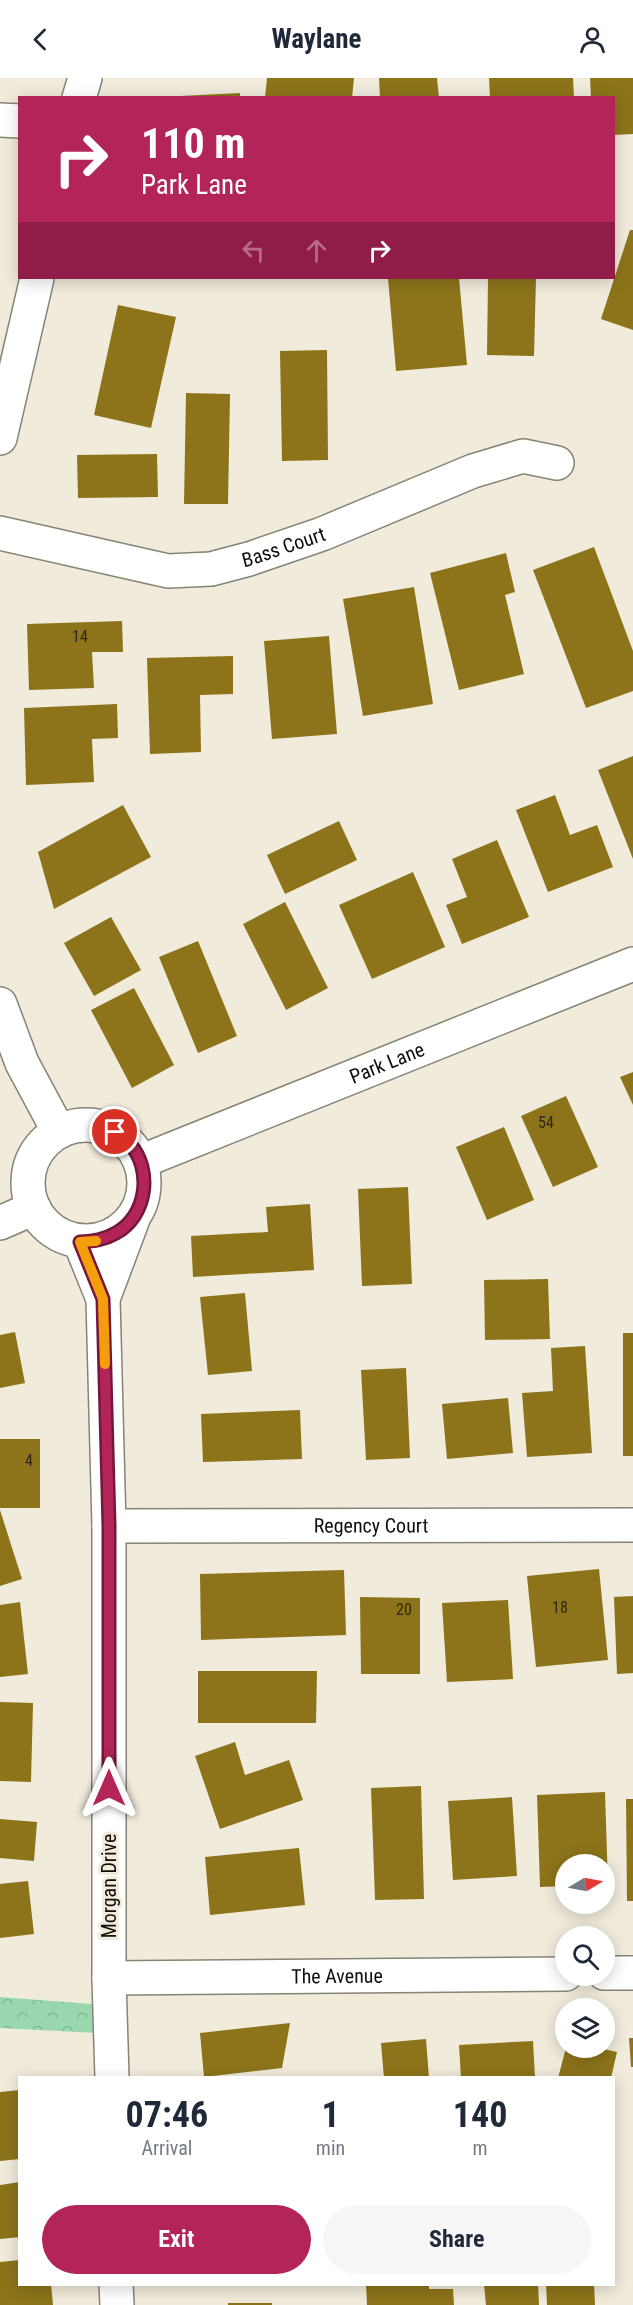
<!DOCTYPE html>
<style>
:root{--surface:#fff;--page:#f6f6f7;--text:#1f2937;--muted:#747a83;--accent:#b32559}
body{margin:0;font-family:"Roboto Condensed",sans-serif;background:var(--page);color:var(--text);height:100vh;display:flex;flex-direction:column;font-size:22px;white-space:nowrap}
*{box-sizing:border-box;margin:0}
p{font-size:20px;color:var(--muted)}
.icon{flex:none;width:33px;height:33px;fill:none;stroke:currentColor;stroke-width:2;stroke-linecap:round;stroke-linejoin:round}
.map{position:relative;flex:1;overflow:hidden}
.panel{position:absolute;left:18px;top:1998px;width:597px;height:210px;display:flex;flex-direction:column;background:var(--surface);border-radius:0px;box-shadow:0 3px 15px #0003}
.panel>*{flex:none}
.hud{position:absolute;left:18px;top:18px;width:597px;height:183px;border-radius:0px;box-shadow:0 3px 15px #0003;background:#b32559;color:#fff;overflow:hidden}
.needle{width:39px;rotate:80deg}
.buttons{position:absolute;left:555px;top:1776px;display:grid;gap:12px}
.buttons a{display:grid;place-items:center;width:60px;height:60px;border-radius:50%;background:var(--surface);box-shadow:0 3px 15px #0003;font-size:30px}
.pin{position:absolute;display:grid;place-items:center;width:51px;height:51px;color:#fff;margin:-26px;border:3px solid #fff;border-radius:50%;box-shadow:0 2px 6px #0007}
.me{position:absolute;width:66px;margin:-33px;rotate:0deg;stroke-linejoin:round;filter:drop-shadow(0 0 4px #0008)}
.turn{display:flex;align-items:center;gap:21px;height:126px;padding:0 24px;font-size:27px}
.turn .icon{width:78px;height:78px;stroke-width:2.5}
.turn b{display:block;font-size:42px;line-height:51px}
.lanes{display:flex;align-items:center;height:57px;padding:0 24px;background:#0003;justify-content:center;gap:30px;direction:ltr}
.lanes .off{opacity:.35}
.eta{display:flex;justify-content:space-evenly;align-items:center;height:102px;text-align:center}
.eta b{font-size:36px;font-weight:700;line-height:42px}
.button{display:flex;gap:12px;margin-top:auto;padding:12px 24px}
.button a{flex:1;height:69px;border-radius:36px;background:var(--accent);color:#fff;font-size:24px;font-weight:700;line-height:69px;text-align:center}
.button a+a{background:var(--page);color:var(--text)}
header{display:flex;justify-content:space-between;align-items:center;height:78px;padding:0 24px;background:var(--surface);font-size:27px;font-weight:700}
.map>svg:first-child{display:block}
</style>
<header><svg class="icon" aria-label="back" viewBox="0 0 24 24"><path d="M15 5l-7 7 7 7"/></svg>Waylane<svg class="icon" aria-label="person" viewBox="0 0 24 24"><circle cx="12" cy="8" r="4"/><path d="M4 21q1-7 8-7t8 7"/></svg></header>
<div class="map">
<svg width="633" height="2227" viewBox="0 0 633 2227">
<defs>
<pattern id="park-crowns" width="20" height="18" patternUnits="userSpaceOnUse" patternTransform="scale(1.5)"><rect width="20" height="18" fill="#98d7b0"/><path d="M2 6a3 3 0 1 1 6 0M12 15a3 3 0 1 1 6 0" fill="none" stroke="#82b796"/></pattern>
</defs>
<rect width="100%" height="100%" fill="#f0ebdb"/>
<!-- park -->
<polygon fill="url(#park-crowns)" points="0,1919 117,1928 117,1956 0,1950"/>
<!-- building -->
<g fill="#8d741a">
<polygon points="267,0 354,0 352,20 265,20"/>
<polygon points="379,0 437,0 439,20 380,20"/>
<polygon points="489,0 573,0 574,20 490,20"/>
<polygon points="590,0 633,0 633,56 614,57 614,20 591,20"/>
<polygon points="240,15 240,20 180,20 180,18"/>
<polygon points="630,152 633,152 633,252 601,241"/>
<polygon points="388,200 459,200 467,287 396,293"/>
<polygon points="488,200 536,200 534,278 487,277"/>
<polygon points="118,227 176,239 151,350 94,337"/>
<polygon points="327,272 328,382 282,383 280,273"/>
<polygon points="186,315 230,316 228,426 184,426"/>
<polygon points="157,376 158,419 78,420 77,377"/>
<polygon points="594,469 633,573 633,613 586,630 533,492"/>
<polygon points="506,475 515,514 505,517 524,596 459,612 430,495"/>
<polygon points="414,509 433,626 363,638 343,521"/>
<polygon points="122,543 123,574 92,574 94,610 29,612 27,546"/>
<polygon points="329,558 337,656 272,661 264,563"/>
<polygon points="233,578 233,616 200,617 201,674 150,676 147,580"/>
<polygon points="117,626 118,660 92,661 94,704 26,707 24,630"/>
<polygon points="633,678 633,781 598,692"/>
<polygon points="555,717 570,757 597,747 613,789 548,814 516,732"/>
<polygon points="123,727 151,779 54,831 38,774"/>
<polygon points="339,743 357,782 285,816 267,777"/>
<polygon points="497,762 529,839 462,866 446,827 467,819 452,781"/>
<polygon points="413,794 445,869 372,901 339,827"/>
<polygon points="285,824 328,910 286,932 243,846"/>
<polygon points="111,839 141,892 94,918 64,865"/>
<polygon points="198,863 237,958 198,975 159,879"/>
<polygon points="134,910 174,987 132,1010 91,932"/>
<polygon points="633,994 633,1027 620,999"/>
<polygon points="566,1018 598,1089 553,1109 521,1038"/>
<polygon points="504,1049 534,1122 487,1142 456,1069"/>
<polygon points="408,1109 412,1206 362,1208 358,1111"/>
<polygon points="310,1126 314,1192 193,1199 191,1158 268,1154 266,1129"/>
<polygon points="548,1201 550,1261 485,1262 484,1202"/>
<polygon points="245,1215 252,1293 208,1297 200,1219"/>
<polygon points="15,1254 25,1305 0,1310 0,1257"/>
<rect x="623" y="1255" width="10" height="123"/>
<polygon points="585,1268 592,1375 527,1379 522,1315 553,1313 551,1270"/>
<polygon points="406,1290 410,1380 366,1382 361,1292"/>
<polygon points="508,1320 513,1375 447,1381 442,1326"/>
<polygon points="300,1332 302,1381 203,1384 201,1336"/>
<rect x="0" y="1361" width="40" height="69"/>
<polygon points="0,1432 22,1501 0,1508"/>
<polygon points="599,1491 608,1582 536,1589 527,1498"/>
<polygon points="344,1492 346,1557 201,1562 200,1496"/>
<polygon points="633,1518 633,1595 617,1596 614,1519"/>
<polygon points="360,1519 420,1520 420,1596 361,1596"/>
<polygon points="508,1522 513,1601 447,1604 442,1525"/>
<polygon points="20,1524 28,1596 0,1599 0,1527"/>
<polygon points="198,1593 317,1593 316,1645 198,1645"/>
<polygon points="0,1624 33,1625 31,1704 0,1703"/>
<polygon points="235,1664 245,1697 289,1682 303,1722 220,1751 195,1678"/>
<polygon points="421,1708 424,1821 375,1822 371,1710"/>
<polygon points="605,1714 608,1807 604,1807 604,1786 566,1786 566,1808 540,1809 537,1717"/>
<polygon points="512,1719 517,1798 453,1802 448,1723"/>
<polygon points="626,1721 633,1721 633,1823 627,1823"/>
<polygon points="0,1741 37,1744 34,1783 0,1780"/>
<polygon points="299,1770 305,1827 210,1837 205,1779"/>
<polygon points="28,1803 34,1856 0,1860 0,1806"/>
<polygon points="290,1945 282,1990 204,1999 200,1955"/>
<polygon points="629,1960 633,1960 633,1989 631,1989"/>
<polygon points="426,1961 429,2000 384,2000 381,1965"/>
<polygon points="533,1963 535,2000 461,2000 459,1967"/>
<polygon points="566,1970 599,1970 617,1974 611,2000 558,2000"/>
<polygon points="20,2012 20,2081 0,2083 0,2014"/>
<polygon points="20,2104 20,2159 0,2161 0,2107"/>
<polygon points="20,2182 20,2206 51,2206 53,2227 0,2227 0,2184"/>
<polygon points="366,2206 429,2206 429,2211 453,2211 454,2227 367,2227"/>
<polygon points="484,2206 538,2206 539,2227 486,2227"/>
<polygon points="546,2206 594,2206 595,2227 547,2227"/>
<rect x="228" y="2225" width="44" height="2"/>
</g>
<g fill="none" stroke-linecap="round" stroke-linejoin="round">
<defs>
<g id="minor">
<polyline points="0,42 20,43"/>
<path id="s1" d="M 0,455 L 168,493 L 211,491 L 249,481 L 322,456 L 473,393 L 523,378 L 557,385"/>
<polyline points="80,1164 103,1221 109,1448 109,1900 112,2000"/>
<polyline points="103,1221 133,1141"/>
<path id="s2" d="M 109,1448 L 633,1447"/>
<polyline points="604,1895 633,1895"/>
<path id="s3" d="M 109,1900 L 566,1896"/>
<polyline points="116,2206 117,2227"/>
</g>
<g id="tertiary">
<polyline points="79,20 85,0"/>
<polyline points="0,360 37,200"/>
<polyline points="0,926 22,985 59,1054"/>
<circle cx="86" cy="1105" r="58"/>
<path id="s4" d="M 140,1084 L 633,886"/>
<polyline points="0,1145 34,1130"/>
</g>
</defs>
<!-- minor casing -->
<use href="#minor" stroke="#878375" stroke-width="36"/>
<!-- tertiary casing -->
<use href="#tertiary" stroke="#878375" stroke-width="36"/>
<!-- minor -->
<use href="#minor" stroke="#fff" stroke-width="33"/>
<!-- tertiary -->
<use href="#tertiary" stroke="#fff" stroke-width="33"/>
</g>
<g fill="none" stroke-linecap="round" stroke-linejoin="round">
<defs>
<path id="route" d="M 109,1710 L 109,1448 L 103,1221 L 80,1164 C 94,1163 104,1162 116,1155 C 147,1138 153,1092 130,1066 C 126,1062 120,1058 115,1054"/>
</defs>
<!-- route casing -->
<use href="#route" stroke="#74183a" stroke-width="15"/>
<!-- route -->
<use href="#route" stroke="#b32559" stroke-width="10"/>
<!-- slow -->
<polyline stroke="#f59e0b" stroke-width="10" points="96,1163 80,1164 103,1221 105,1286"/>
</g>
<g text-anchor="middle" stroke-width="6" stroke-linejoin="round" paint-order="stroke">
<!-- number labels -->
<g font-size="16" fill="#2f280d">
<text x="80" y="564">14</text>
<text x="546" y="1050">54</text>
<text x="29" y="1388">4</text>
<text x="560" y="1535">18</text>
<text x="404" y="1537">20</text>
</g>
<!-- street labels -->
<g font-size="20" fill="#100e09" stroke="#f0ebdb">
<text dy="7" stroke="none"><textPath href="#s1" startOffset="291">Bass Court</textPath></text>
<text dy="7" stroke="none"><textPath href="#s4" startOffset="266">Park Lane</textPath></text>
<text dy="7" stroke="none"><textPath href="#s2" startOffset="262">Regency Court</textPath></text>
<text transform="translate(109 1808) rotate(-90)" y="7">Morgan Drive</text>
<text dy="7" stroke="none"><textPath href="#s3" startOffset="228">The Avenue</textPath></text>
</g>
</g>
</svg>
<div class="buttons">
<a><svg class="needle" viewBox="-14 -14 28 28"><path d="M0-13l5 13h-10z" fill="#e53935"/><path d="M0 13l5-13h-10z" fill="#747a83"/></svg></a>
<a><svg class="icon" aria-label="search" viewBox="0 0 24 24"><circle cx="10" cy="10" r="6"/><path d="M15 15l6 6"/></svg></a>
<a><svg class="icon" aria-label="layers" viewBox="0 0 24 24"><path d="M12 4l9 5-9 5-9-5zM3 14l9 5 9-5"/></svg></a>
</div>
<div class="pin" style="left:115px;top:1054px;background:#d93025"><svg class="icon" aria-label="arrive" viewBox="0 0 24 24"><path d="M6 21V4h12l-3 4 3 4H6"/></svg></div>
<svg class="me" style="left:109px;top:1710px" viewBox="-20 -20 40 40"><path d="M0-17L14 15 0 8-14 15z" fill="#b32559" stroke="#fff" stroke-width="4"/></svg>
<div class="hud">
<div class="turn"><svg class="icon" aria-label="right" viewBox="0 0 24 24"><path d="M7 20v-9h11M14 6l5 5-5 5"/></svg><div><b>110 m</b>Park Lane</div></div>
<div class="lanes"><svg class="icon off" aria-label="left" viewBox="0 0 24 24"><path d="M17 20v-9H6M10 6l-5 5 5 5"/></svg><svg class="icon off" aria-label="ahead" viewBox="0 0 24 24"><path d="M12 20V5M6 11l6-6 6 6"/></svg><svg class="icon" aria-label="right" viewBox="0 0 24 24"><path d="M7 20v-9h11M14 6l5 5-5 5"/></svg></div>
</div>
<section class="panel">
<div class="eta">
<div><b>07:46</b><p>Arrival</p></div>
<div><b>1</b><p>min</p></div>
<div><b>140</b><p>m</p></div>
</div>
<div class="button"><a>Exit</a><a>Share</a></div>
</section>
</div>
